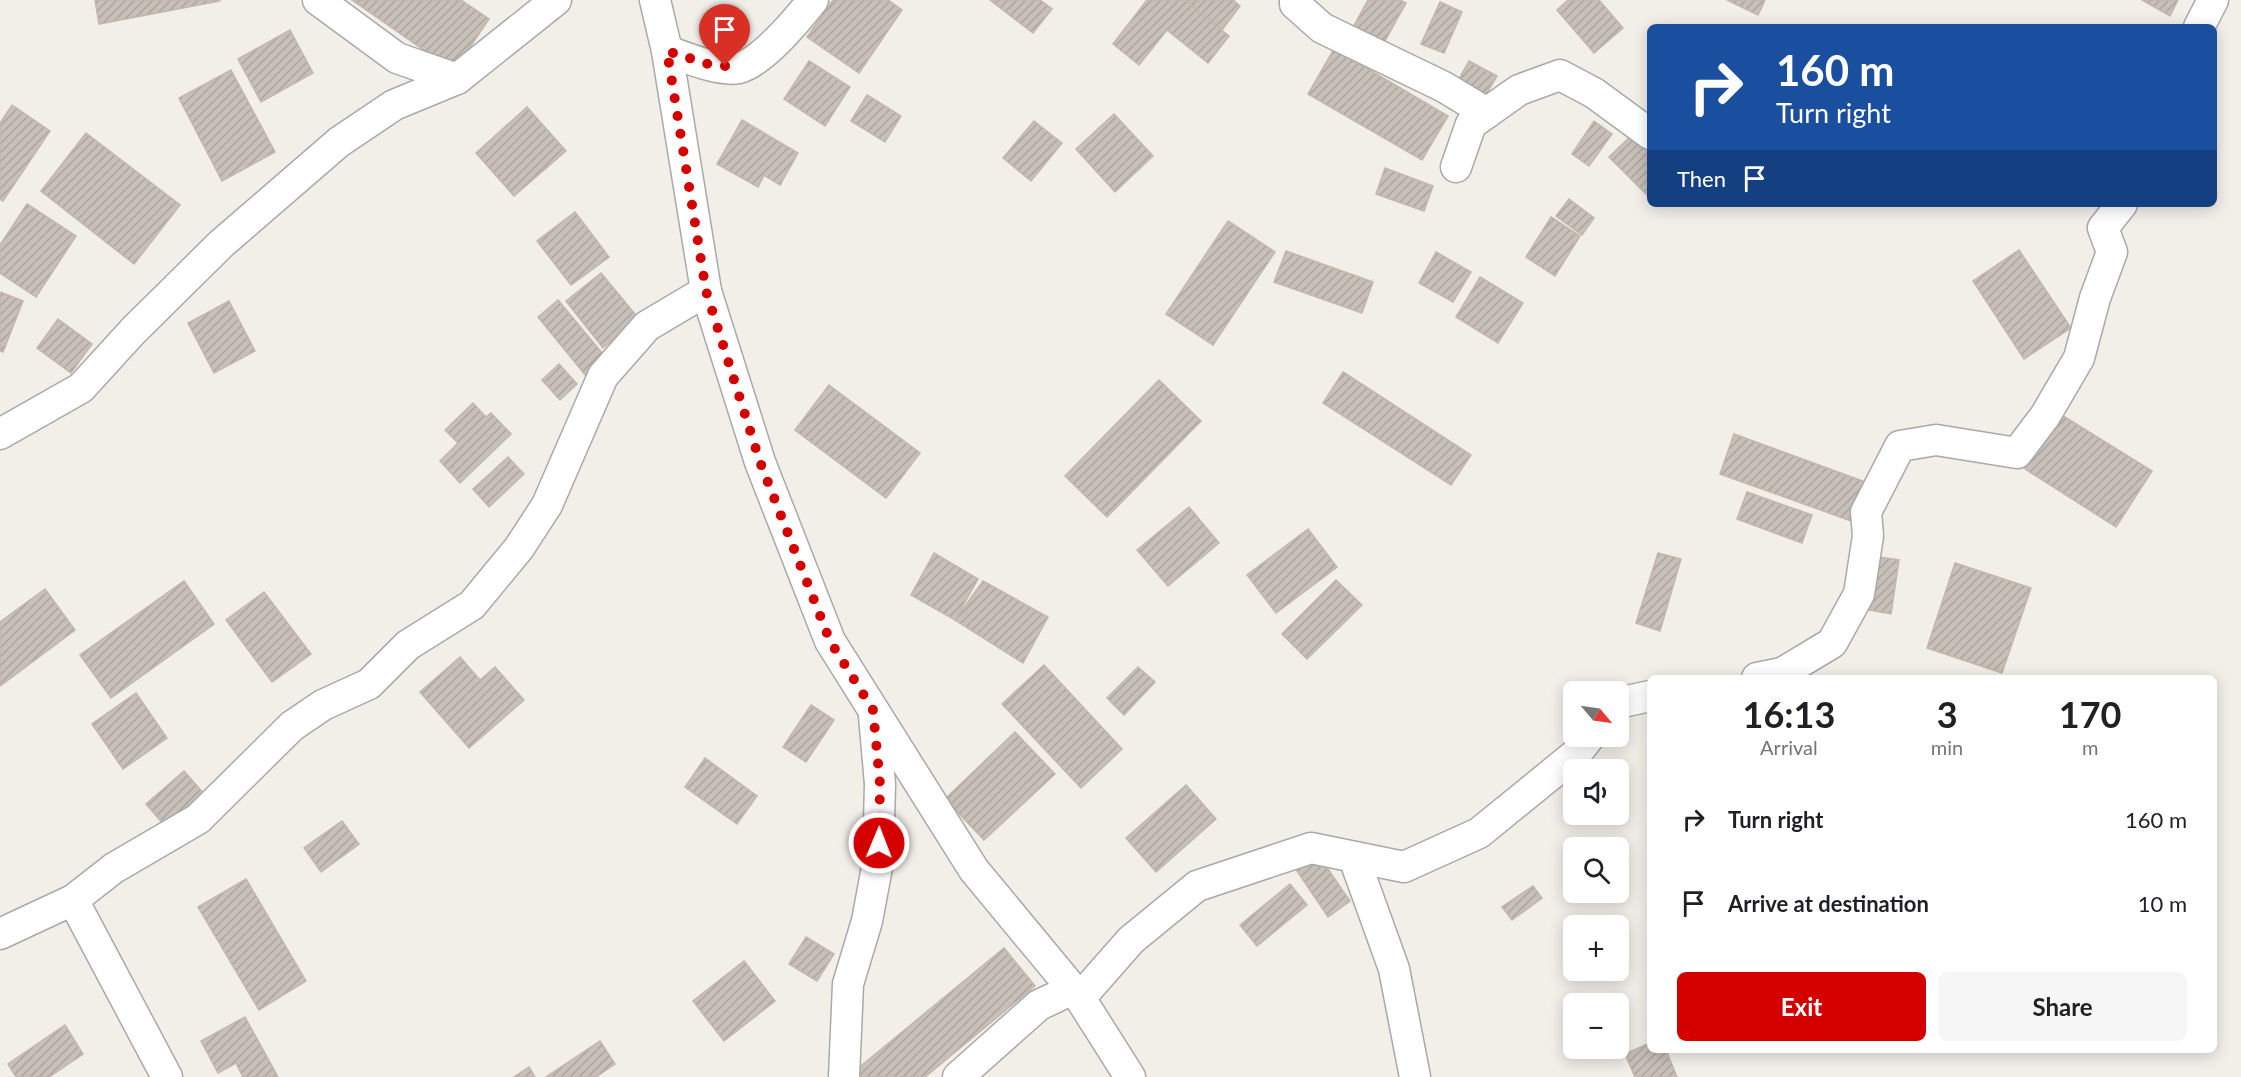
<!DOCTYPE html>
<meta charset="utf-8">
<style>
:root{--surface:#fff;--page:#f6f6f6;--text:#202124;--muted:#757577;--accent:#d40000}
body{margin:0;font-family:Lato,sans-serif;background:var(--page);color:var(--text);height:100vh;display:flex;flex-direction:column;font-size:22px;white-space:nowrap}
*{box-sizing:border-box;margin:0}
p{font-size:20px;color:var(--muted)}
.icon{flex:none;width:33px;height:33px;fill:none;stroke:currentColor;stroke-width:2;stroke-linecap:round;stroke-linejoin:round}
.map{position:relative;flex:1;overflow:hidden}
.drawer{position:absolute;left:1647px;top:675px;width:570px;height:378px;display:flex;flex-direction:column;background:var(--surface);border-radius:9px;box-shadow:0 3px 15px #0003}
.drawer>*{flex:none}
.top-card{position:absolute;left:1647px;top:24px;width:570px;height:183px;border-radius:9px;box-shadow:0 3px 15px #0003;background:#1a4fa0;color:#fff;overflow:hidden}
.needle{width:39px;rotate:119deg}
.buttons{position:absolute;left:1563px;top:681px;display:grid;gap:12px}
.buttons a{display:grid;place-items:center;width:66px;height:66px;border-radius:9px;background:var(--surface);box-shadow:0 3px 15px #0003;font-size:30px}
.pin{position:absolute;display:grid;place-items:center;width:51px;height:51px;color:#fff;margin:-62px -26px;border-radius:50% 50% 50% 0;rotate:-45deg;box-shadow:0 0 6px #0007}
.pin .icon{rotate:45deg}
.me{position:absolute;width:66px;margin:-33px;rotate:1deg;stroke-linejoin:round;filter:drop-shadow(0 0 4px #0008)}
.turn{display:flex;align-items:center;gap:21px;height:126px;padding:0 30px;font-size:27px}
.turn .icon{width:78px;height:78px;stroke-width:2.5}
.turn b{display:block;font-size:42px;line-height:51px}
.then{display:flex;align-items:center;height:57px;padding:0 30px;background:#0003;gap:12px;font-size:22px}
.eta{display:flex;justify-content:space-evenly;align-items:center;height:102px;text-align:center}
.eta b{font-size:36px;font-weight:700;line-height:42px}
.cta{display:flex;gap:12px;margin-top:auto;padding:12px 30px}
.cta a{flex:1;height:69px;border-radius:9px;background:var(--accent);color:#fff;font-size:24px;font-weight:700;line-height:69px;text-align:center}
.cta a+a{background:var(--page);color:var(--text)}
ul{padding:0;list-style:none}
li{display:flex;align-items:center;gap:18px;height:84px;padding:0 30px}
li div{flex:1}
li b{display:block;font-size:22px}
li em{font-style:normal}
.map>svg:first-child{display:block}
</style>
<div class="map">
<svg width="2241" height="1077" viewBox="0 0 2241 1077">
<defs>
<pattern id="building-hatch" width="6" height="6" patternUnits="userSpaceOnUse" patternTransform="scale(1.5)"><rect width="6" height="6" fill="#c7bfb8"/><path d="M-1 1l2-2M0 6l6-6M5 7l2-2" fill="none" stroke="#aba49e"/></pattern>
</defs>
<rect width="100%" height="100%" fill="#f2efe9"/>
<!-- building -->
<g fill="url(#building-hatch)" stroke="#c4b6ab" stroke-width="1.5">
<polygon points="95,0 220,0 220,1 99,24"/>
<polygon points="352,0 461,0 489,19 454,71"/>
<polygon points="833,0 888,0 902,10 859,73 807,37"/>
<polygon points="990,0 1040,0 1052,9 1033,33"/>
<polygon points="1147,0 1185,0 1229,36 1208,63 1167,30 1139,65 1113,44"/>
<polygon points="1185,0 1233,0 1240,6 1222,30"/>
<polygon points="1368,0 1400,0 1406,3 1381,48 1351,31"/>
<polygon points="1568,0 1599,0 1623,28 1594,53 1557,10"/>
<polygon points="1727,0 1765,0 1758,15"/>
<polygon points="2142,0 2178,0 2170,16"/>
<polygon points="1440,2 1462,12 1444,53 1421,44"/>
<polygon points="290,30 313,73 261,102 238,59"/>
<polygon points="1334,49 1448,116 1422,160 1308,94"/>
<polygon points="809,61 850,87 825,126 784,99"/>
<polygon points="1469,61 1497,76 1481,103 1454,88"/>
<polygon points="231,70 275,152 222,181 179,98"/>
<polygon points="867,95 901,116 885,142 851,121"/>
<polygon points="12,105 50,131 3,201 0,199 0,123"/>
<polygon points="527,107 566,151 514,196 476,153"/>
<polygon points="1114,114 1153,156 1115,192 1076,149"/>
<polygon points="742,120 798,153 780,185 764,175 758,187 717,164"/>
<polygon points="1034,121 1062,143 1031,181 1003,158"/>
<polygon points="1594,121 1612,134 1589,166 1572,154"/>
<polygon points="1636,131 1650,146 1650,198 1609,157"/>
<polygon points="86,133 180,205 134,264 41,191"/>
<polygon points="1385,168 1433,186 1424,211 1376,194"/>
<polygon points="1569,199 1594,218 1582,235 1556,216"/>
<polygon points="27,204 76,236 36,297 0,273 0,245"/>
<polygon points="575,212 609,257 571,285 537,241"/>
<polygon points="1551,217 1580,236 1555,276 1526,257"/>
<polygon points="1228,221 1275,252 1213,345 1166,314"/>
<polygon points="2019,250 2071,328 2024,359 1973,281"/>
<polygon points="1286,251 1373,282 1362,313 1274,282"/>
<polygon points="1436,252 1471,272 1453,302 1419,283"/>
<polygon points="601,273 639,319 603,348 566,301"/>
<polygon points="1480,277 1523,303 1498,343 1456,317"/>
<polygon points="0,292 23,301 3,352 0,351"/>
<polygon points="558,300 607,359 586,376 538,317"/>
<polygon points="229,301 255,351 214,373 188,323"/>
<polygon points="58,319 92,344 71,373 37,348"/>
<polygon points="559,364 577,384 560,400 542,380"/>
<polygon points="1343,372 1471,455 1451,485 1323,403"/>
<polygon points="1159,380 1201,421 1107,517 1065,476"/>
<polygon points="829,385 920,453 886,498 795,430"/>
<polygon points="473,403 486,417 491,413 511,434 460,483 440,461 458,443 445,430"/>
<polygon points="2060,414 2152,471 2116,527 2025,469"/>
<polygon points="1734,434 1868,483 1854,522 1720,474"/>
<polygon points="508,457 524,474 489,507 473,489"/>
<polygon points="1747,492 1812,515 1802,543 1737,519"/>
<polygon points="1189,507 1219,543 1168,586 1137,550"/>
<polygon points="1308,529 1337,567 1276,613 1247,575"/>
<polygon points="934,553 978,579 955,620 911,595"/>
<polygon points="1658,553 1681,559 1660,631 1636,623"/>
<polygon points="1871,556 1899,560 1891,614 1863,609"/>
<polygon points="1955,563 2031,588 2002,673 1927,648"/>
<polygon points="1336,580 1362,605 1307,659 1282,634"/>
<polygon points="184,581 214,624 111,698 80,655"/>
<polygon points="983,581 1048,617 1023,663 955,620"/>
<polygon points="45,589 75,630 0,686 0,622"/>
<polygon points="264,592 311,654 272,682 226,620"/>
<polygon points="460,657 480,680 495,667 524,700 469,748 420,692"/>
<polygon points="1044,665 1122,749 1081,788 1002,704"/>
<polygon points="1138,667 1155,682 1124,715 1107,698"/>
<polygon points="136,693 167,738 123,769 92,724"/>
<polygon points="811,705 834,720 806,762 783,747"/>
<polygon points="1015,732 1055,774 984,840 945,799"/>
<polygon points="705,758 757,796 737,824 685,787"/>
<polygon points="184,771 204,794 166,827 146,804"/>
<polygon points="1186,785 1216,819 1156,872 1126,838"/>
<polygon points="342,821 359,844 321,872 304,848"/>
<polygon points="1317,853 1350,901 1328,917 1295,868"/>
<polygon points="246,879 306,981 259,1010 198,907"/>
<polygon points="1290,884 1307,905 1257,946 1240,925"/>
<polygon points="1533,886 1542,898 1512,920 1502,907"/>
<polygon points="806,937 834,954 817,981 789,964"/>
<polygon points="1004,948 1035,986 925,1077 862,1077 856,1070"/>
<polygon points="744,961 775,1001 724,1041 693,1001"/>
<polygon points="245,1017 278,1077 243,1077 236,1063 218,1073 201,1041"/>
<polygon points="65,1025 83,1054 49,1077 16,1077 8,1064"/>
<polygon points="600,1041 615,1064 596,1077 546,1077"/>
<polygon points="1650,1043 1650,1050 1666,1050 1677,1077 1635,1077 1625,1054"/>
<polygon points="529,1067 535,1077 514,1077"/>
</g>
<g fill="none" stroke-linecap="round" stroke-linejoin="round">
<defs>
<g id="street">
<polyline points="318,0 397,58 457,79"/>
<polyline points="655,0 667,51 706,291 760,462 830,641 974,870 1080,998 1130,1077"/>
<polyline points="1295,0 1295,4 1322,28 1444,87 1487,113"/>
<polyline points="2199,27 2213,0"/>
<path d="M 667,51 C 685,57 719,72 739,68 C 762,62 798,19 813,0"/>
<polyline points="1456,167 1471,124 1519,90 1560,75 1594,93 1650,134"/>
<polyline points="0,434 81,388 133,331 221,244 339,142 394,105 457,79 556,0"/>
<polyline points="1757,678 1782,673 1832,643 1859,594 1868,536 1866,512 1900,446 1936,440 2017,453 2045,416 2079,358 2095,298 2112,252 2103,228 2122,204"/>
<polyline points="1618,703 1650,696"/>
<polyline points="1354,858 1394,969 1415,1077"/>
<polyline points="73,900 167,1077"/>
<polyline points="0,934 73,900 114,868 198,819 292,726 323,705 369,684 408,645 472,605 519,548 547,505 603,376 647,326 706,291"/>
<polyline points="1080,998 1131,940 1197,886 1311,848 1404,867 1479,833 1576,754 1590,736"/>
<polyline points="844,1077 848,984 867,921 878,862 880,784 874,716"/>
<polyline points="958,1077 1039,1005 1073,989"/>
</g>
</defs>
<!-- street casing -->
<use href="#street" stroke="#a9a9a9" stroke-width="33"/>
<!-- street -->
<use href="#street" stroke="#fff" stroke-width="30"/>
</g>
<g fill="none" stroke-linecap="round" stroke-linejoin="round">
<!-- route -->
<polyline stroke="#d40000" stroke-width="10" stroke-dasharray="0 18" points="725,66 711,65 667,51 706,291 760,462 830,641 873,710 880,784 879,843"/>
</g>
</svg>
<div class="buttons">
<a><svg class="needle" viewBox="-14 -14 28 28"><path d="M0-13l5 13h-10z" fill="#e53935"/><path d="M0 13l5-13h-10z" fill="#757577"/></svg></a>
<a><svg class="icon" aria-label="sound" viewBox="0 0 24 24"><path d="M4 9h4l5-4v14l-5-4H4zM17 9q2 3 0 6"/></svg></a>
<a><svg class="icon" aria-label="search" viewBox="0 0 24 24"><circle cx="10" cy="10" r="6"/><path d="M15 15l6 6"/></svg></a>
<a>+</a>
<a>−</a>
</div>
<div class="pin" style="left:725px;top:66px;background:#d93025"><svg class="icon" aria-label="arrive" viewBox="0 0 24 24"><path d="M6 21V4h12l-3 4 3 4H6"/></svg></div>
<svg class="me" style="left:879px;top:843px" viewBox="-20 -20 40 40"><circle r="17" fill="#d40000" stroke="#fff" stroke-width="3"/><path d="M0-11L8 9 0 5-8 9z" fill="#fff"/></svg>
<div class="top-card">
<div class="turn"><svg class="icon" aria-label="right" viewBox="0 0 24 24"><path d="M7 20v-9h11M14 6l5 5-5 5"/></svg><div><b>160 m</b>Turn right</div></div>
<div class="then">Then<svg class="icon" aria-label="arrive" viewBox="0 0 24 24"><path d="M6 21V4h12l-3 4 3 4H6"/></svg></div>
</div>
<section class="drawer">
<div class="eta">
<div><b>16:13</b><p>Arrival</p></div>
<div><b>3</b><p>min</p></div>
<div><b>170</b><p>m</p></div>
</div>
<ul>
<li><svg class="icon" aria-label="right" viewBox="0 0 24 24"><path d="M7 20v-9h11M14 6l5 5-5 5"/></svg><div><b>Turn right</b></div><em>160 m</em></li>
<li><svg class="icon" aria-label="arrive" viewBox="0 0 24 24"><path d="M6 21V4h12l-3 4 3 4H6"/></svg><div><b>Arrive at destination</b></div><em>10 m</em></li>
</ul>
<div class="cta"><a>Exit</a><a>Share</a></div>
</section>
</div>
